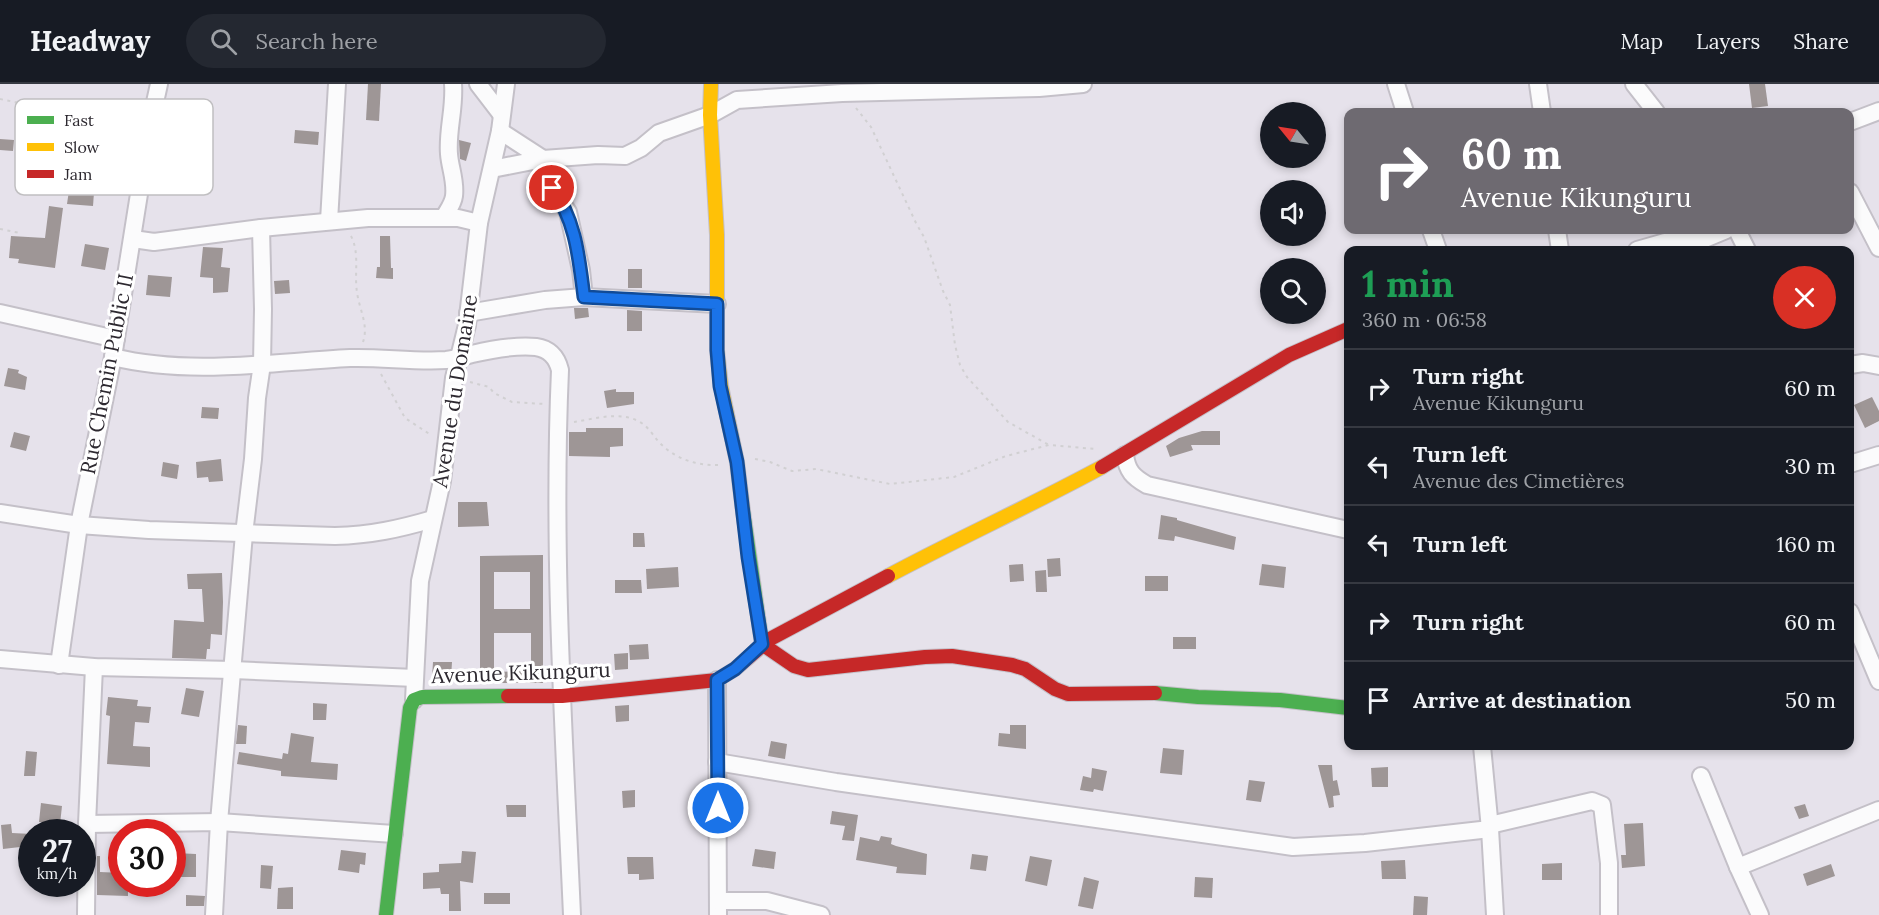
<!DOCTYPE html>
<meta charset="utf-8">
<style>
:root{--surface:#171b24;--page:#242831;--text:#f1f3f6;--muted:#9ea1a6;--line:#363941}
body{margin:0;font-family:Lora,serif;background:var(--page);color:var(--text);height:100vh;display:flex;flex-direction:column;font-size:22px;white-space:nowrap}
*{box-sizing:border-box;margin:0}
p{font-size:20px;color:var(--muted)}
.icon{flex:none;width:33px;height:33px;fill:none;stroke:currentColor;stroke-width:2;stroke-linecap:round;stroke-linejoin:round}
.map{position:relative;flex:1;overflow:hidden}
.panel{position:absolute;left:1344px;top:162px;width:510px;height:504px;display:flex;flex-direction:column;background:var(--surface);border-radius:12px;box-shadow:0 3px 9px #0003}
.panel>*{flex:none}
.hud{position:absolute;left:1344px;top:24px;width:510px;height:126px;border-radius:12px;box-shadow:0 3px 9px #0003;background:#6e6a71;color:#fff;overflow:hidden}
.needle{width:39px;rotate:300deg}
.tools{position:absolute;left:1260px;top:18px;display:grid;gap:12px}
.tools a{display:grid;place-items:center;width:66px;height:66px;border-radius:50%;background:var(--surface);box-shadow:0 3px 9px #0003;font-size:30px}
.speed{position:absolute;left:18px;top:735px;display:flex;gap:12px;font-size:30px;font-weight:700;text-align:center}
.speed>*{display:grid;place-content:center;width:78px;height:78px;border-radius:50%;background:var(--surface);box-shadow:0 3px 9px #0003;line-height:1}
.speed small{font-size:15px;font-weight:400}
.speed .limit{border:9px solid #d22;background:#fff;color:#111}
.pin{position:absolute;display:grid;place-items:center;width:51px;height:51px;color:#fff;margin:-26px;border:3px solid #fff;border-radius:50%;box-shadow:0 2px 6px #0007}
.me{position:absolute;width:66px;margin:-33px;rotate:0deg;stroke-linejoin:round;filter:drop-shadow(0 0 4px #0008)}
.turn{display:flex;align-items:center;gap:21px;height:126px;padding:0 18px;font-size:27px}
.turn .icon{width:78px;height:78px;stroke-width:2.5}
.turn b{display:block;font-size:42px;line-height:51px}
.round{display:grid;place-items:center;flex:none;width:63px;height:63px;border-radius:32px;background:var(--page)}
.summary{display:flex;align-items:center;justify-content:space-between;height:102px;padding:0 18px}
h1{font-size:36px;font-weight:700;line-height:45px;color:#1e9e55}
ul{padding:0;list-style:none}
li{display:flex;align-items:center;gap:18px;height:78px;padding:0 18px;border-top:2px solid var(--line)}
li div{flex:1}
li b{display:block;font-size:22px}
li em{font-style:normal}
header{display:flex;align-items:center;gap:36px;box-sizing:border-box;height:84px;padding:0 30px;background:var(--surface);border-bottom:2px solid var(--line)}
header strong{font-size:28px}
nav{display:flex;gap:33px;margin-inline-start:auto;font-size:21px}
.search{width:420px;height:54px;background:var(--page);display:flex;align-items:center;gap:15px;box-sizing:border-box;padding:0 21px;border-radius:33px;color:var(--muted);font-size:22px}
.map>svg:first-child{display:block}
</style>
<header>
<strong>Headway</strong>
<div class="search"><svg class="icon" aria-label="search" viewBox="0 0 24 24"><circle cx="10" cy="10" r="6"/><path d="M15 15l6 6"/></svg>Search here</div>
<nav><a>Map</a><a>Layers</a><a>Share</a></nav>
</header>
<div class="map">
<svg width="1879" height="831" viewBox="0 0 1879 831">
<rect width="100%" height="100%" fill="#e6e2eb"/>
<!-- building -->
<g fill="#9e9696" fill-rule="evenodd">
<polygon points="368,0 381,0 379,37 366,36"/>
<polygon points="1749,0 1765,0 1768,22 1752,24"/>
<polygon points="295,46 319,48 318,61 294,59"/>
<polygon points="0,55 14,56 13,67 0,66"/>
<polygon points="459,56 471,59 466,77 460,75"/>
<polygon points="71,93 95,95 93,122 67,120"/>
<polygon points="49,122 63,124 55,184 18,179 19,175 9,174 11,152 45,154"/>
<polygon points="380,152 390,152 391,184 393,184 393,195 376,194 377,183 380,183"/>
<polygon points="85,160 109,164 105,186 81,182"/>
<polygon points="203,163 223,164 221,183 230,184 228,208 213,209 213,194 200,193"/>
<rect x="628" y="185" width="14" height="19"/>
<polygon points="148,191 172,193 170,213 146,211"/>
<polygon points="289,196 290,209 275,210 274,197"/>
<polygon points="574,224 588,224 589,233 575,235"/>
<polygon points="627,226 642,227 642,247 627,247"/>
<polygon points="8,284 19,286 18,289 27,293 25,306 4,302"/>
<polygon points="616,305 616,308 634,308 634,320 607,324 604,307"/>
<polygon points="1872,313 1879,327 1879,337 1865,344 1854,321"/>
<polygon points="202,323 219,324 218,335 201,334"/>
<polygon points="586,344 623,344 623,362 610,363 610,373 569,372 569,348 586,348"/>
<polygon points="1202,347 1220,347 1220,361 1191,361 1193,366 1170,373 1166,362 1179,354"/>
<polygon points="14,348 30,352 26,367 10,363"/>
<polygon points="221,375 223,397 209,398 208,393 197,394 196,378"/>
<polygon points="163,378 179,381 177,395 161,392"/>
<polygon points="458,418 487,418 489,442 458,443"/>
<polygon points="1161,431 1177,434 1177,436 1236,453 1234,466 1175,452 1174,457 1158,455"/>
<polygon points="633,449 644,449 645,463 633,463"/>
<path d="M 543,471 L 543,599 L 480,599 L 480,472 ZM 494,488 L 530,488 L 530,525 L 494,525 ZM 494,549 L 531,549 L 531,587 L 494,588 Z"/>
<polygon points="1060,474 1061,492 1048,493 1047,475"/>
<polygon points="1023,480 1024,497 1010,498 1009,481"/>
<polygon points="1262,480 1286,483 1284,504 1259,501"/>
<polygon points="678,483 679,503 647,505 646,485"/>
<polygon points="1046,486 1047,508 1036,508 1035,487"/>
<polygon points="222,489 223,518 222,551 211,550 210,565 207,565 206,575 172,574 174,536 204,538 202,505 188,505 187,490"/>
<rect x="1145" y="492" width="23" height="15"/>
<polygon points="615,496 641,496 642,509 615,509"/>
<rect x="1173" y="553" width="23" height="12"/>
<polygon points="648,560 649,575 630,576 629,561"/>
<polygon points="628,569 628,585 615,586 614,570"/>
<polygon points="433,578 452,578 451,594 432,593"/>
<polygon points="186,604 204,607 199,633 181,630"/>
<polygon points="108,613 138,616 137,622 151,623 149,639 135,638 133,662 150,663 150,683 107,680 110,632 106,631"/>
<polygon points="313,619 327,620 326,636 313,636"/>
<polygon points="629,621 629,637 616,638 615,622"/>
<polygon points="238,641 247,642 246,660 236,660"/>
<polygon points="1010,641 1026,641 1026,665 998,662 999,649 1010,650"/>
<polygon points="291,649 314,653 311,678 338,680 337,696 281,692 281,687 237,680 239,668 282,675 283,669 288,670"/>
<polygon points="771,657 787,660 785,675 768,672"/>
<polygon points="1163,664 1184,666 1182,691 1160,689"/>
<polygon points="26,667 37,668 35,692 24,692"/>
<polygon points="1318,681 1332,681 1333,697 1337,696 1340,711 1333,712 1334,723 1329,724"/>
<polygon points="1388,683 1388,703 1372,703 1371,684"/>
<polygon points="1092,684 1107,687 1103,707 1094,705 1093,708 1080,706 1083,692 1091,694"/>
<polygon points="1249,696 1265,698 1261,718 1246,716"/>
<polygon points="635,706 635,723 623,724 622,707"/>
<polygon points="41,719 62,722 60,740 39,738"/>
<polygon points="1805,720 1809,732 1799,735 1794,723"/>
<polygon points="506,721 526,721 526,733 507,733"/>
<polygon points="832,727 858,731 854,757 842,756 845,742 830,740"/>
<polygon points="1643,739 1645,782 1622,784 1621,771 1626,771 1624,740"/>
<polygon points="11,740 12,749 32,750 32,774 19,774 20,763 3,765 1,741"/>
<polygon points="881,752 892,754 891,760 896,762 927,770 926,791 896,789 897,783 856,776 860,753 879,757"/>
<polygon points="755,765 776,768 774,785 752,782"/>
<polygon points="341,766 366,769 365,781 360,780 359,789 338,786"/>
<polygon points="462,767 476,768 473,799 460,797 461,827 449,827 449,810 441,810 440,804 423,805 423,789 439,788 439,780 461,779"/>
<polygon points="175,769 196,770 196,793 174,793"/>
<polygon points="972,770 988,772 986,787 970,785"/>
<polygon points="97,772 100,772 100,788 122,789 122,800 128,800 128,812 97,811"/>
<polygon points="1030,772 1052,776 1047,802 1025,797"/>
<polygon points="627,773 653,773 654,795 639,796 639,790 628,790"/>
<polygon points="1405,776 1406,795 1382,795 1381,777"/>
<polygon points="1562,779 1562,796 1542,796 1542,780"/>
<polygon points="1831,780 1835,792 1807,802 1803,790"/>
<polygon points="261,781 273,782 271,805 260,804"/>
<polygon points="1084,793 1099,797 1093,825 1078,822"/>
<polygon points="1195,793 1213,794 1212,814 1194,813"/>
<polygon points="293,803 293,825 277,825 278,804"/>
<rect x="484" y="809" width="26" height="11"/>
<polygon points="186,811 205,812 204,822 186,822"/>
<polygon points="1414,812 1428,813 1427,831 1413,831"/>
</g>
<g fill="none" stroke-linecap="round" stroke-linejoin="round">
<defs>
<g id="street">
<polyline points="478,0 501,30"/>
<polyline points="1396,0 1405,28"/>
<polyline points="1538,0 1542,28"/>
<polyline points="1634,0 1656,28"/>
<polyline points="1850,38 1879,27"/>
<polyline points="500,47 543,75"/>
<polyline points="543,75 541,82 542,88 568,128 581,186 584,213"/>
<polyline points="492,85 543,75 598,71 625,72 641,64 659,49 710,31 737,16 842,9 1039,4 1083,0"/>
<polyline points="1850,108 1879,164"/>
<path d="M 444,133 C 448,126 453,120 454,112 C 456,97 450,84 449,70 C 447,47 455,24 453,0"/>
<polyline points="329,137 337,0"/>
<polyline points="1431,146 1438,166"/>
<polyline points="1557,146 1560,166"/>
<polyline points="1737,146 1747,166"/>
<polyline points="133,155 154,158 261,144 368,134 458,134 479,139"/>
<polyline points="1637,166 1665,158 1702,156 1726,146"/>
<polyline points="0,229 116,255"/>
<polyline points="468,229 545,216 584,213 717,220"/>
<path d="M 113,273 C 190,292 271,278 350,274 C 382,273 414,278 446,276 C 455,275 464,272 472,270 C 493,265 514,261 536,263 C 550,265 557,274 560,286 C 552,468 564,650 572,831"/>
<polyline points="1850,281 1863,279 1879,282"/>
<path d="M 1125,371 C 1127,387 1133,393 1147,401 L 1348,446"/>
<polyline points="1850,380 1879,371"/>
<path d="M 0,429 L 79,441 L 149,446 L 335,452 C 371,451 399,445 433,435"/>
<polyline points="1850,528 1879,597"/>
<polyline points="0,575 94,583 233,586 415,594"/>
<polyline points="59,581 79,441 113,273 150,41 159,0"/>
<polyline points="717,596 718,831"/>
<polyline points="414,616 420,497 442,397 454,294 467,241 479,139 500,47 506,0"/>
<polyline points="1482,662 1490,745 1495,831"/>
<polyline points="717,678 836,698 1293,763 1365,759 1490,745"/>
<polyline points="1701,692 1738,783 1760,831"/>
<polyline points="87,740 219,738 394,750"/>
<polyline points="1490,741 1592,717 1602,721 1609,779 1609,831"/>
<polyline points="1738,783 1879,726"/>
<polyline points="718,817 767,817 821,831"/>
<polyline points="86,831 87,740 94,583"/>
<polyline points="214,831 219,738 244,450 253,375 257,314 262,280 263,225 261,144"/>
</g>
<g id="fast">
<polyline points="743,427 762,560"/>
<polyline points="1155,609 1198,613 1280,616 1348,624"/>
<polyline points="386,831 410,624 414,616 422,613 508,612"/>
</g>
<g id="slow">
<polyline points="711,0 710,31 717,151 717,266 721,302 737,378 743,427"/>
<path d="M 888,492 C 959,454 1032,421 1102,383"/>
</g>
<g id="jam">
<polyline points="1102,383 1289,271 1348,245"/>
<polyline points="762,560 794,582 808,586 925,573 952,572 1012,581 1025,585 1055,605 1068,610 1155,609"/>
<polyline points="508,612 562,612 717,596 735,585 770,555 888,492"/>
</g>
</defs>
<!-- street casing -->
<use href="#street" stroke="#c4c0c8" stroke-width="20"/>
<!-- fast casing -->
<use href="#fast" stroke="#c4c0c8" stroke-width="16"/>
<!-- slow casing -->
<use href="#slow" stroke="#c4c0c8" stroke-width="16"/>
<!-- jam casing -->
<use href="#jam" stroke="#c4c0c8" stroke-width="16"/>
<!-- path -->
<g stroke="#d1d0d2" stroke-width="2" stroke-dasharray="3 4.5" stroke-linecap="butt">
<polyline points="0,15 91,34 136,40"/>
<polyline points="856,24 871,43 916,139 924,153 943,207 950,221 955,261 960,281 967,293 1008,338 1049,361"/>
<polyline points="0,145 20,149"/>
<path d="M 351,152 C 360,169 354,190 357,208 C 359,225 369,241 363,258"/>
<polyline points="381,290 405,334 431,351"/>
<polyline points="470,298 489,303 494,309 512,318 545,320"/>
<path d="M 574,338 C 594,335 619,327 638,337 C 647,341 652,350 658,357 C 674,375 697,382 720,381"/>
<polyline points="755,375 770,378 792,387 816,385 890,400 954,393 1006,372 1049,361 1096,365"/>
</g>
<!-- street -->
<use href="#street" stroke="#fbfbfc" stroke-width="16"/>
<!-- fast -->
<use href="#fast" stroke="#4caf50" stroke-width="14"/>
<!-- slow -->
<use href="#slow" stroke="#ffc107" stroke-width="14"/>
<!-- jam -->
<use href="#jam" stroke="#c62828" stroke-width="14"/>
</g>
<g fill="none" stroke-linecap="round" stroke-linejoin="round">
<defs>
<path id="route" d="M 552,104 C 576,136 579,175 584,213 L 717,220 L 717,266 L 720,302 L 737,378 L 748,473 L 762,560 L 735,585 L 717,596 L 718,724"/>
</defs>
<!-- route casing -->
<use href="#route" stroke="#114b97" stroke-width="15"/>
<!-- route -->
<use href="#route" stroke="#1a73e8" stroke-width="10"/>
</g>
<g text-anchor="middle" stroke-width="6" stroke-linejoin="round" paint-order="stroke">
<!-- street labels -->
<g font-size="21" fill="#2d2930" stroke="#fff">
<text transform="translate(107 290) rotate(-79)" y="7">Rue Chemin Public II</text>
<text transform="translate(455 307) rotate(-81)" y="7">Avenue du Domaine</text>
<text transform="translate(521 589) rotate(-2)" y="7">Avenue Kikunguru</text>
</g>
</g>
<!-- legend -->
<rect x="15" y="15" width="198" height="96" rx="9" fill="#fff" stroke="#c0bfc1" stroke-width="1.5"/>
<rect x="27" y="32" width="27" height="8" fill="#4caf50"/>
<rect x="27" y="59" width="27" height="8" fill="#ffc107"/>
<rect x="27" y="86" width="27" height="8" fill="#c62828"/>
<g font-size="16" fill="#2d2930">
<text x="64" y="42">Fast</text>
<text x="64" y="69">Slow</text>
<text x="64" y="96">Jam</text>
</g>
</svg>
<div class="tools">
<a><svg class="needle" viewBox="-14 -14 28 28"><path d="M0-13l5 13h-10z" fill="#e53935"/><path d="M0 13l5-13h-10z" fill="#9ea1a6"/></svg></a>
<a><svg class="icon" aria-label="sound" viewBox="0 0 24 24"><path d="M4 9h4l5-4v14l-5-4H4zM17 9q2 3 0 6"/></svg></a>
<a><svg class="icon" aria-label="search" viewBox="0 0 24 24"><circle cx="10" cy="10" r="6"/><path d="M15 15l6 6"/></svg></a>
</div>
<div class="speed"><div>27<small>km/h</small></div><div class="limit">30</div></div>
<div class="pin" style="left:552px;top:104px;background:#d93025"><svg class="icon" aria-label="arrive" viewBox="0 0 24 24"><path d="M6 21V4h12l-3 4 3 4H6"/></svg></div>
<svg class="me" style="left:718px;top:724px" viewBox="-20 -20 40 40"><circle r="17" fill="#1a73e8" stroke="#fff" stroke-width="3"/><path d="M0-11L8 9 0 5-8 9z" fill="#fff"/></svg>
<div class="hud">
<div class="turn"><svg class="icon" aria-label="right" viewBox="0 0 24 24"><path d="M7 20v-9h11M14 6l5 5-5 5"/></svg><div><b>60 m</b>Avenue Kikunguru</div></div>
</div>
<section class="panel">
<div class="summary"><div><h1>1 min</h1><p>360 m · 06:58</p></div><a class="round" style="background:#d93025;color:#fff"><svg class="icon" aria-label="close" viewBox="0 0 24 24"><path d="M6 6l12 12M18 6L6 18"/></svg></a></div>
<ul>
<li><svg class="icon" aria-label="right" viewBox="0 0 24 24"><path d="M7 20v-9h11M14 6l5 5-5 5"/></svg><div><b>Turn right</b><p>Avenue Kikunguru</p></div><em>60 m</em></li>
<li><svg class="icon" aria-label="left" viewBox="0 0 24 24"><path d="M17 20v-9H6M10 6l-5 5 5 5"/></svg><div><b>Turn left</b><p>Avenue des Cimetières</p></div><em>30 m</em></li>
<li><svg class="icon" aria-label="left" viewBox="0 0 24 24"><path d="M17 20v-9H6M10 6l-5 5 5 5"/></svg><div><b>Turn left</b></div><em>160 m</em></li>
<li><svg class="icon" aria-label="right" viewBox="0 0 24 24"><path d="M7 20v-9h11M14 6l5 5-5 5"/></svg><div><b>Turn right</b></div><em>60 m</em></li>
<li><svg class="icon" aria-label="arrive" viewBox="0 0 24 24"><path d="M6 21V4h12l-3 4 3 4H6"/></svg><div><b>Arrive at destination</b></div><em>50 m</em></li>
</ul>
</section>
</div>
